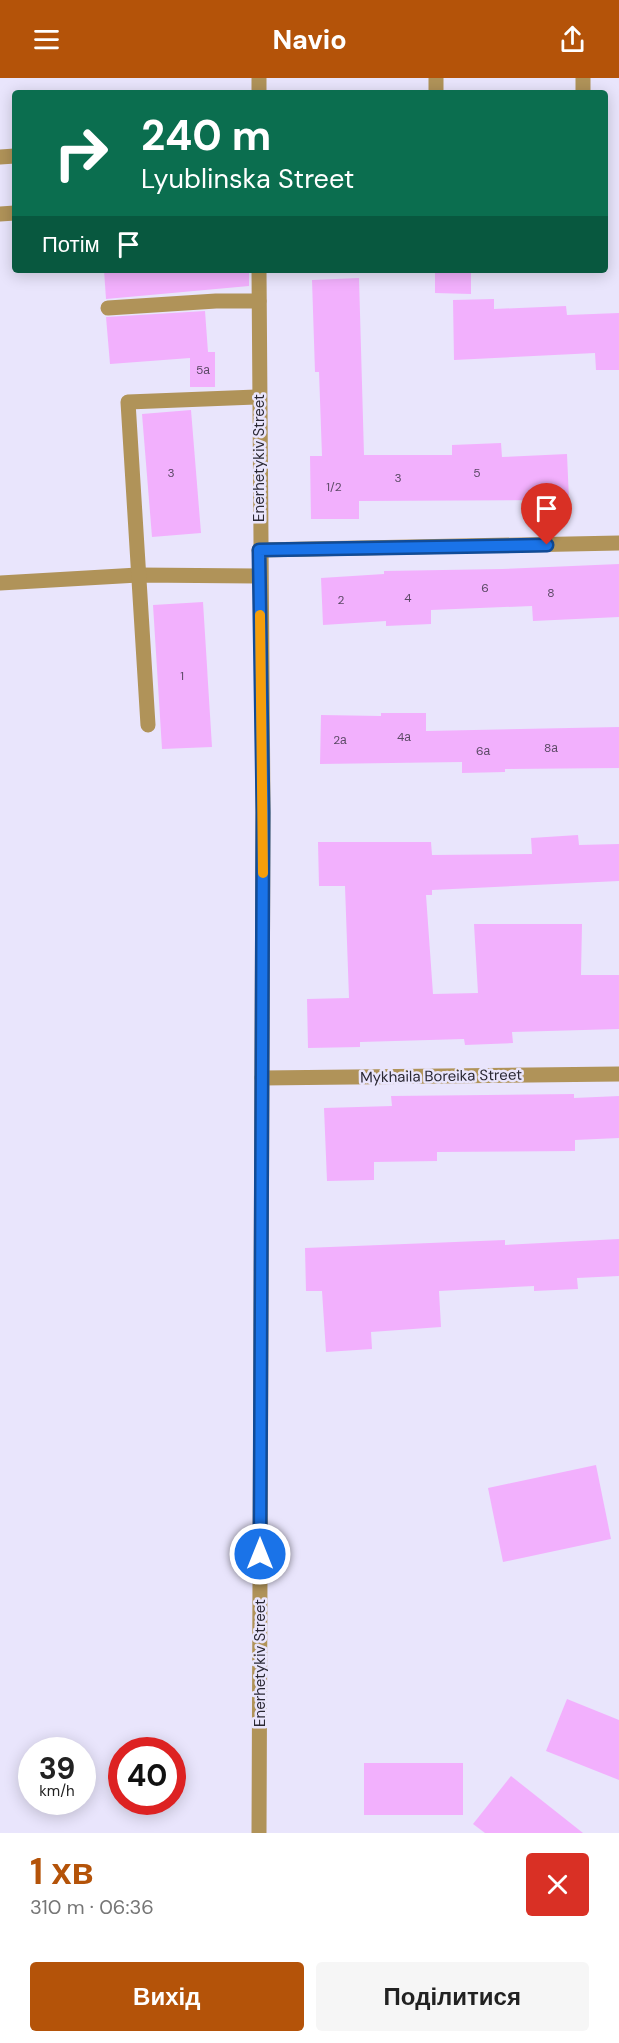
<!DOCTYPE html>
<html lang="uk">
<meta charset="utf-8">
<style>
:root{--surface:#fff;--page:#f6f6f6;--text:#222;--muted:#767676;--accent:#b45309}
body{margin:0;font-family:"DM Sans",sans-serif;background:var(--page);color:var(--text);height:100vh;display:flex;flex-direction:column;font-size:22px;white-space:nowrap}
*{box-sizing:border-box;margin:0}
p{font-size:20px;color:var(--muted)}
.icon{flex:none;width:33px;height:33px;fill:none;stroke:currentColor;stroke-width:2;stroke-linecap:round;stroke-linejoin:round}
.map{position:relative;height:1755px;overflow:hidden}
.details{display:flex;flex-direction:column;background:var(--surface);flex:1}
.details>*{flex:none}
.top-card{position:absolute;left:12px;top:12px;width:596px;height:183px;border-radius:6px;box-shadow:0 3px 15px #0003;background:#0b6e4f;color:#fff;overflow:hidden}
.speed{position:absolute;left:18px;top:1659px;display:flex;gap:12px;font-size:30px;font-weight:700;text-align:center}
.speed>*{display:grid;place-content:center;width:78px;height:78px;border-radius:50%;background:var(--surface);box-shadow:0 3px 15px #0003;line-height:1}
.speed small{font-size:15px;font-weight:400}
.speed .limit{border:9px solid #d22;background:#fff;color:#111}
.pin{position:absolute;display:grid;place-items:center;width:51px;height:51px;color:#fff;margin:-62px -26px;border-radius:50% 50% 50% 0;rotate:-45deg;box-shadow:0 0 6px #0007}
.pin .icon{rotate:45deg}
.me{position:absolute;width:66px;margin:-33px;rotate:0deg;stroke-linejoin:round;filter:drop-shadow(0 0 4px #0008)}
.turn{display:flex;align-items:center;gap:21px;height:126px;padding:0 30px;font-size:27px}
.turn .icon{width:78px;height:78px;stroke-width:2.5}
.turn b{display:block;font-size:42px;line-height:51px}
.then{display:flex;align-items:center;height:57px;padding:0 30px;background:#0003;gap:12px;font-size:22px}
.round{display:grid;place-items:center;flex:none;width:63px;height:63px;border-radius:6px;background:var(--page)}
.summary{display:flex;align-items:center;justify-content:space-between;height:102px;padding:0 30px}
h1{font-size:36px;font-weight:700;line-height:45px;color:var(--accent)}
.cta{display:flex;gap:12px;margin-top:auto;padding:12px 30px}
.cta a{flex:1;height:69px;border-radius:6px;background:var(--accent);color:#fff;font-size:24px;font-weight:700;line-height:69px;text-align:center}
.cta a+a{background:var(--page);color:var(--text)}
header{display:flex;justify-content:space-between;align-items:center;height:78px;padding:0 30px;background:var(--accent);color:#fff;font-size:27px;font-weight:700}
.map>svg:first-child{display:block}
</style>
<header><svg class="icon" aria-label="menu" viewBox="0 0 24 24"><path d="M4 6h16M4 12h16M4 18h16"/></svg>Navio<svg class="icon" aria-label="share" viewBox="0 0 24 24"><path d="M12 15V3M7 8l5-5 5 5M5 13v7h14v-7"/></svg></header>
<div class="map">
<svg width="619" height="1755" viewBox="0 0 619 1755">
<rect width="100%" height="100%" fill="#e9e5fc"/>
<!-- building -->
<g fill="#f2b0fd">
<polygon points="104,192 249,192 249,208 106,221"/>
<polygon points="435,192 471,192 471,216 435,215"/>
<polygon points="359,200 364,377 452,377 452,367 501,365 502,379 567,376 569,422 359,423 359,441 311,441 310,378 322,378 319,294 315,294 312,202"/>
<polygon points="494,221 494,231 566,228 567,237 619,235 619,292 596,292 595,275 454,282 453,222"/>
<polygon points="205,233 208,274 215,274 215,309 190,309 190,280 110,286 106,239"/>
<polygon points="191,332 201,455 152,459 142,336"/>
<polygon points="619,486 619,539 533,543 532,528 431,532 431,546 386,548 386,543 323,547 321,500 384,496 384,493 502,491"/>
<polygon points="203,524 212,669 162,671 153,527"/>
<polygon points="381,635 426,635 426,653 619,649 619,690 505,691 505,694 462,695 462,684 320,686 321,637 381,638"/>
<polygon points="578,757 579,767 619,766 619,803 432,812 432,817 426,817 433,916 478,915 474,846 582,846 581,897 619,897 619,951 512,954 513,965 465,967 464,961 360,964 360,969 308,970 307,921 349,920 345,808 319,808 318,764 431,764 432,777 532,776 531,760"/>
<polygon points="574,1016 574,1020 619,1018 619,1060 575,1062 575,1073 437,1074 437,1083 374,1084 374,1102 327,1103 324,1030 392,1028 391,1018"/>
<polygon points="619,1161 619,1198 577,1200 578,1211 534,1213 534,1208 439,1213 441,1249 371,1254 372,1271 326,1274 322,1213 306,1213 305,1170 505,1162 505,1167"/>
<polygon points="596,1387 611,1461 503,1484 488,1410"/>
<polygon points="567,1621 619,1642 619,1702 546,1673"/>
<rect x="364" y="1685" width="99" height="52"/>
<polygon points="511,1698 583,1755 485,1755 473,1746"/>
</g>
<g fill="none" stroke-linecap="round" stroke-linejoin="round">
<!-- minor -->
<g stroke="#b09359" stroke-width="15">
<polyline points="259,0 259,15"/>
<polyline points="583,0 583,15"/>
<polyline points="436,15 436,0"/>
<polyline points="0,79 15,78"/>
<polyline points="0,136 15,135"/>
<polyline points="259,192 263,734 259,1755"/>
<polyline points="108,230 216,223 259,223"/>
<polyline points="259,472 619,465"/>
<polyline points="0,505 138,497 260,498"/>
<polyline points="148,647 128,324 259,319"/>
<polyline points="262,1000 619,996"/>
</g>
</g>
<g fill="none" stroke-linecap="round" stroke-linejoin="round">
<defs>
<polyline id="route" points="260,1476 263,734 259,472 547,467"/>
</defs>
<!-- route casing -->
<use href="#route" stroke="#114b97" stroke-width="15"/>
<!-- route -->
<use href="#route" stroke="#1a73e8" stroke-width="10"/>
<!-- slow -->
<polyline stroke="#f59e0b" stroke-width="10" points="260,537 263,795"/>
</g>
<g text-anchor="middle" stroke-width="5" stroke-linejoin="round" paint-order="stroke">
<!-- number labels -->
<g font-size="12" fill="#5b4965">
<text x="203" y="296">5а</text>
<text x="171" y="399">3</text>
<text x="477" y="399">5</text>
<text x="398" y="404">3</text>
<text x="334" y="413">1/2</text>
<text x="485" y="514">6</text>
<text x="551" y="519">8</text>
<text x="408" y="524">4</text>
<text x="341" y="526">2</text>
<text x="182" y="602">1</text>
<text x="404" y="663">4а</text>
<text x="340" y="666">2а</text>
<text x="551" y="674">8а</text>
<text x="483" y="677">6а</text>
</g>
<!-- street labels -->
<g font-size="15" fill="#292732" stroke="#e9e5fc">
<text transform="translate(259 380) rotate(-90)" y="5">Enerhetykiv Street</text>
<text transform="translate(441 998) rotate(-1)" y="5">Mykhaila Boreika Street</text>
<text transform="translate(260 1585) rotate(-90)" y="5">Enerhetykiv Street</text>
</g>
</g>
</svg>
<div class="speed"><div>39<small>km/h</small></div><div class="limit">40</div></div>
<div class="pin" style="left:547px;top:467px;background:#d93025"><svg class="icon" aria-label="arrive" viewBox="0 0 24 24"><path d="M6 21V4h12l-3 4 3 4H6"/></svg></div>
<svg class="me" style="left:260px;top:1476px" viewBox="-20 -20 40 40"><circle r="17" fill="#1a73e8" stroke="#fff" stroke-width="3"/><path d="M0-11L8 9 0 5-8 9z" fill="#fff"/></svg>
<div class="top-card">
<div class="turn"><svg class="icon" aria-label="right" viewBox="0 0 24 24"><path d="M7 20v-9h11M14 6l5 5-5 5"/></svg><div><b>240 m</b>Lyublinska Street</div></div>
<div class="then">Потім<svg class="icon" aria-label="arrive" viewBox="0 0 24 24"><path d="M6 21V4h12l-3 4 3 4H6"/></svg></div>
</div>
</div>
<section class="details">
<div class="summary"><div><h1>1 хв</h1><p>310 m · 06:36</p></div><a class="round" style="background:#d93025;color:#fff"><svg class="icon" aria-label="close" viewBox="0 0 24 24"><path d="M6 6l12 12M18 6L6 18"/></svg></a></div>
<div class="cta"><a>Вихід</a><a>Поділитися</a></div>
</section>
